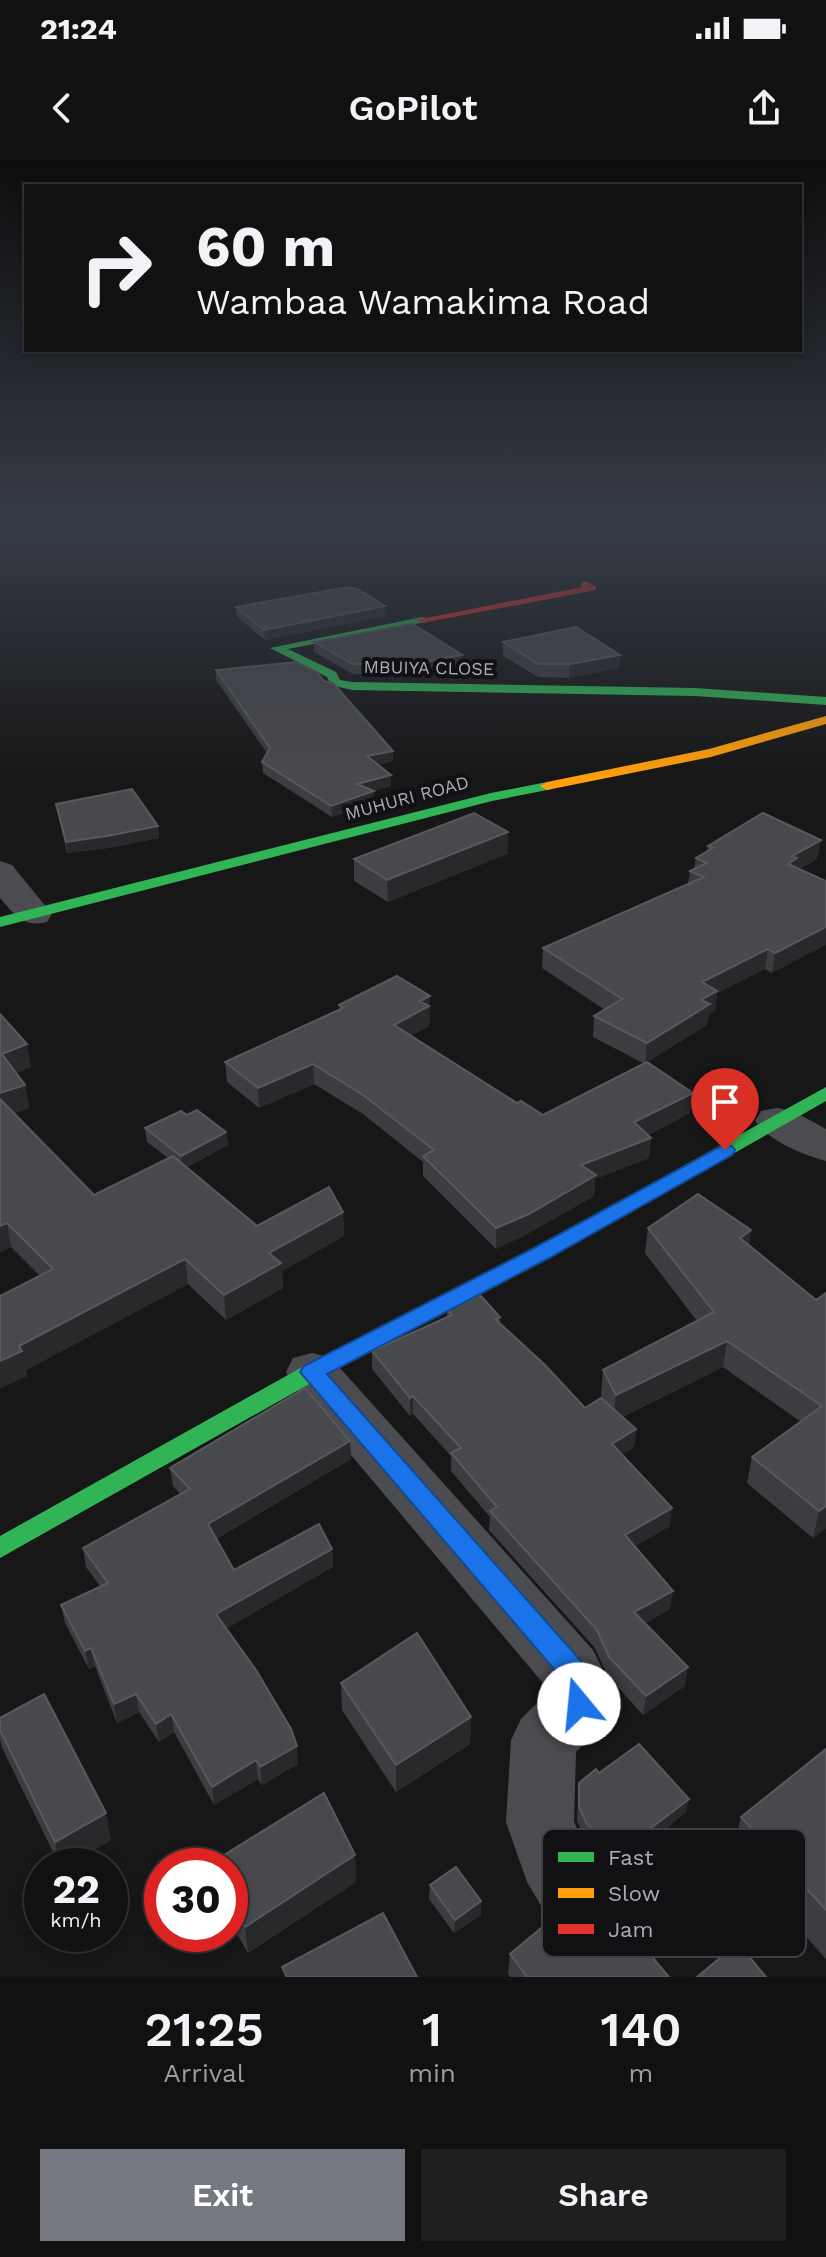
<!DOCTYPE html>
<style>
:root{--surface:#111;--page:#1e1f1f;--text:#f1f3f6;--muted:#9c9d9f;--line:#303131;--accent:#757880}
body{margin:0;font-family:"Work Sans",sans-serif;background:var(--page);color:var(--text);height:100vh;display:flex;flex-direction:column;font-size:30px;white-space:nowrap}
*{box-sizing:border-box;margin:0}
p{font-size:26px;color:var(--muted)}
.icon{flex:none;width:44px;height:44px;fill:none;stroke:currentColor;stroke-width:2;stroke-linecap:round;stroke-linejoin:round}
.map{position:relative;height:1817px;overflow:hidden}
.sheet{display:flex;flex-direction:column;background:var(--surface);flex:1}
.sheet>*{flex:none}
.guide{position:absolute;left:24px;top:24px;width:778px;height:168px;border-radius:0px;box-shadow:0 4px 12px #0003,0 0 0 2px var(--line);background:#111;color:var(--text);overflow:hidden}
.speed{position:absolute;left:24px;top:1688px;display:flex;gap:16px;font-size:40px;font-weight:700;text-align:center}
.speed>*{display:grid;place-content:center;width:104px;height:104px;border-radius:50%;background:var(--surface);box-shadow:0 4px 12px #0003,0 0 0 2px var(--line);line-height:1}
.speed small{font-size:20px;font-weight:400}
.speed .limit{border:12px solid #d22;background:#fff;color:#111}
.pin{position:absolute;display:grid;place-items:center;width:68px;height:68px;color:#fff;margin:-82px -34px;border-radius:50% 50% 50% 0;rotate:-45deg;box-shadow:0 0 8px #0007}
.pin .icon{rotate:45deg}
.me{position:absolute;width:88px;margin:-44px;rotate:343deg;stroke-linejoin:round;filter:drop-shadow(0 0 6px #0008)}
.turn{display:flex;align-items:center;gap:28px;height:168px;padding:0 40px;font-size:36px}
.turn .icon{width:104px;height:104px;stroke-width:2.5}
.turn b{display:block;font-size:56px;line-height:68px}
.eta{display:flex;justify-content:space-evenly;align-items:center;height:136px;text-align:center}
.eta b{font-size:48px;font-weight:600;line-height:56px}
.cta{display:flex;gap:16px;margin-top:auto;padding:16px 40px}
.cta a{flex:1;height:92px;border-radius:0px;background:var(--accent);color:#fff;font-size:32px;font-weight:600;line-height:92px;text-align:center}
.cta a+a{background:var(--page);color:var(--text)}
.status{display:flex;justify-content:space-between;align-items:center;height:56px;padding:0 40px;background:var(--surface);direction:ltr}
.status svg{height:22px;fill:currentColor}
header{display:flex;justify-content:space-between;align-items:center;height:104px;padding:0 40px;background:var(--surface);font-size:36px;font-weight:600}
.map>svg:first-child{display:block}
</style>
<div class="status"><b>21:24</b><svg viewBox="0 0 49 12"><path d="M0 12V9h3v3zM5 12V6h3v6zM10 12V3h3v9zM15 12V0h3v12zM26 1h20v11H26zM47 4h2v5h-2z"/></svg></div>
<header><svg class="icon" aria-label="back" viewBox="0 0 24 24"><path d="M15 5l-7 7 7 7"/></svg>GoPilot<svg class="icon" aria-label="share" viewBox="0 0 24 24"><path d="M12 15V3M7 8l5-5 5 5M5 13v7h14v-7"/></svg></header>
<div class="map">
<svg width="826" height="1817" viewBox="0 0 826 1817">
<rect width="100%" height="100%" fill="#171717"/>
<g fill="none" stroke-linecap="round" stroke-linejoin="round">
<!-- street -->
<g fill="#4b4c50" fill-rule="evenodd">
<path d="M 0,701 L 12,705 L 52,754 L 47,762 C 23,768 15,755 0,738 Z"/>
<path d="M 777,948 L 793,951 L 826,969 L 826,1001 C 803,995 769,981 755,961 L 761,951 Z"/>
<polygon points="312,1193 331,1198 593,1490 603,1510 611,1544 602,1565 576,1592 574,1662 607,1729 596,1754 571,1764 546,1754 527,1722 506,1662 511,1580 521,1559 545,1535 542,1522 293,1226 286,1212 293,1198"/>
</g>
<!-- fast -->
<g fill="#30b455" fill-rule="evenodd">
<polygon points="422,457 426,458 426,462 288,489 336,512 340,520 352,522 695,528 826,537 826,545 695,536 352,530 331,525 327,517 270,488"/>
<polygon points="547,622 554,626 552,629 492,641 0,767 0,757 491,633"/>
<polygon points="826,927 826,941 549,1098 320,1218 0,1398 0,1376 304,1206 535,1088"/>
</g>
<!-- slow -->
<polygon fill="#ff9f0a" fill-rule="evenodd" points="826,556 826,564 711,597 547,630 540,626 547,622 709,589"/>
<!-- jam -->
<polygon fill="#e5322d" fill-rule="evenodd" points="585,421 596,426 596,430 422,463 416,460 582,427 580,424"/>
</g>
<!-- wall -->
<g fill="#3c3d40">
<polygon points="385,446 385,456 265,480 237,457 236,447"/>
<polygon points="314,482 462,505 408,515 353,514 314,492"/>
<polygon points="503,482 620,495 619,508 569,518 538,517 503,496"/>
<polygon points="216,510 393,601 378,605 391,615 391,626 372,631 374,642 332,657 263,613 262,602 267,593 216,520"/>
<polygon points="56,644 158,666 159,678 108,688 67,693"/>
<polygon points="508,672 507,694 388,742 354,721 354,699"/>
<polygon points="821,680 817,699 800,709 772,813 765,809 717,833 715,851 709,854 707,865 645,903 690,953 648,975 651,978 649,998 595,1019 594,1036 527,1074 496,1089 423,1016 423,1002 363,954 314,924 259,948 227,922 225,902 340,849 339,845 430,855 429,866 410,876 517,943 543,955 645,904 593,877 594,856 605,850 542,808 543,788 688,724 690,711 694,709 696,698 707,691 708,686"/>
<polygon points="0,854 31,907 16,913 25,925 29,948 14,953 94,1035 168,998 147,982 145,968 187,955 226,972 228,985 187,1007 257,1066 343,1052 344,1076 282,1111 283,1128 226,1160 188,1124 26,1210 27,1216 0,1228 0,1136 40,1116 11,1087 0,1092"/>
<polygon points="648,1068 751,1070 749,1084 816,1140 826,1133 826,1368 813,1378 747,1323 752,1297 801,1262 723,1207 622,1257 636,1269 634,1287 622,1295 670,1366 635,1386 670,1449 645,1463 685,1526 643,1555 607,1515 595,1488 489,1370 490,1357 451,1311 451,1296 413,1254 410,1256 372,1209 372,1191 447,1157 447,1150 500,1157 500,1164 585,1248 602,1238 601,1236 603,1210 697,1161 645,1093"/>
<polygon points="350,1281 351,1299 216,1379 234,1410 332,1389 333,1407 226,1468 298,1604 262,1625 258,1619 214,1645 174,1572 159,1582 139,1552 117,1563 95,1506 89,1509 65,1463 61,1445 100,1426 86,1407 83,1388 180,1334 173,1326 170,1308"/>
<polygon points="341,1523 471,1557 470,1584 396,1632 342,1550"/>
<polygon points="0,1558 111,1680 66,1706 60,1706 2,1588 0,1579"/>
<polygon points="826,1589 826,1799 732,1694 741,1657"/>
<polygon points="599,1613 686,1652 657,1676 655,1688 621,1718 585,1678 577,1661 579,1623"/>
<polygon points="355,1695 356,1722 248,1793 230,1762 230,1706"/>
<polygon points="430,1725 481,1755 454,1773 429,1739"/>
<polygon points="510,1794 669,1817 510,1817 508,1814"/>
</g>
<!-- shaded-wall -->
<g fill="#28292a">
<polygon points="385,446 385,456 265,480 264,470"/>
<polygon points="462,495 462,505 408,515 408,505"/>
<polygon points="620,495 619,508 569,518 570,504"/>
<polygon points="393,591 393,601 367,607 367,596"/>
<polygon points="391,615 391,626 357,635 357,624"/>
<polygon points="374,631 374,642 332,657 331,646"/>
<polygon points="158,666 159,678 108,688 67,693 66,682"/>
<polygon points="508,672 507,694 388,742 387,720"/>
<polygon points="821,680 817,699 794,712 788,704 792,696"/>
<polygon points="826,767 826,785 772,813 775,793"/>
<polygon points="768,789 765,809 717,833 715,851 709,854 707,865 645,904 647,883 702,822"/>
<polygon points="430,836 429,866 394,885 394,865 420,841"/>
<polygon points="27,884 31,907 6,917 2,894"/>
<polygon points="313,904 314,924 259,948 258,928"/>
<polygon points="25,925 29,948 0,958 0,933"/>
<polygon points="693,933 690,953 632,983 634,962"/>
<polygon points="226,972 228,985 182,1009 181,996"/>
<polygon points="651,978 649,998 595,1019 594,1036 527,1074 496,1089 496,1068 581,1005"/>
<polygon points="343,1052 344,1076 282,1111 283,1128 226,1160 224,1135 269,1093"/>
<polygon points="7,1063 11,1087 0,1092 0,1066"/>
<polygon points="751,1070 747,1095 740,1078"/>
<polygon points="185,1099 188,1124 26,1210 27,1216 0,1228 0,1201 19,1186"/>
<polygon points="727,1181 723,1207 613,1261 616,1235"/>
<polygon points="413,1236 413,1254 410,1256 410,1238"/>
<polygon points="636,1269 634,1287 610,1303 612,1284"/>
<polygon points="350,1281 351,1299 210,1382 208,1364"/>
<polygon points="826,1346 826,1368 813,1378 819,1351"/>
<polygon points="672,1348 670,1366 622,1393 625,1375"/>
<polygon points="332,1389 333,1407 219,1473 216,1454"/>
<polygon points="673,1431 670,1449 632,1471 634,1452"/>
<polygon points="91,1488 95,1506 89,1509 85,1491"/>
<polygon points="688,1507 685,1526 643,1555 646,1536"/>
<polygon points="136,1534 139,1552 117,1563 114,1544"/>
<polygon points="171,1554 174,1572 159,1582 156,1564"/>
<polygon points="471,1557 470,1584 396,1632 396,1605"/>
<polygon points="297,1586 298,1604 262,1625 260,1607"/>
<polygon points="256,1600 258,1619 214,1645 212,1627"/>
<polygon points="689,1639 686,1652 657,1676 655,1688 621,1718 623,1704 651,1668"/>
<polygon points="106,1653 111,1680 66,1706 61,1706 55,1682"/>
<polygon points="355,1695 356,1722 248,1793 245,1767"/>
<polygon points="481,1741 481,1755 454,1773 455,1760"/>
</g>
<!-- building -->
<g fill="#48494d" stroke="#57595e" stroke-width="2">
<polygon points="343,428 356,428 385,446 264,470 236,447"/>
<polygon points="413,464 462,495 408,505 353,504 314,482"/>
<polygon points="576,467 620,495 570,504 538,504 503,482"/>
<polygon points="296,502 317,512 324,521 333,523 393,591 367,596 391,615 357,624 374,631 331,646 262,602 270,588 216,510"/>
<polygon points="132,629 158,666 107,676 66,682 56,644"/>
<polygon points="474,653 508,672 387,720 354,699"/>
<polygon points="763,653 821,680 792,696 797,698 788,704 826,721 826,767 775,793 768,789 702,822 717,831 701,840 710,844 647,883 594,856 622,839 543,788 704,717 690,711 707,703 696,698 713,688 708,686"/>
<polygon points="397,816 430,836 420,841 429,846 394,865 517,943 521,941 543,955 647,902 693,933 634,962 651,978 581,1005 596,1015 529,1054 496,1068 423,996 434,990 363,935 313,904 258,928 225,902 343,848 339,845"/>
<polygon points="0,854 27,884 2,894 25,925 0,933"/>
<polygon points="0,939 94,1035 173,996 257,1066 329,1027 343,1052 269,1093 281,1103 224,1135 185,1099 19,1186 22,1191 0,1201 0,1136 53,1109 7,1063 0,1066"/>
<polygon points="197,950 226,972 181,996 145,968 181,951 187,955"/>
<polygon points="698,1034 751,1070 740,1078 816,1140 826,1133 826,1346 819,1351 752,1297 822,1246 727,1181 616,1235 603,1210 714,1152 648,1068"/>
<polygon points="479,1134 500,1157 495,1159 545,1205 585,1248 601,1238 636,1269 612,1284 672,1348 625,1375 673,1431 634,1452 688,1507 646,1536 609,1497 597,1470 490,1351 497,1347 451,1293 461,1288 413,1236 410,1238 372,1191 452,1155 447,1150"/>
<polygon points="305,1228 350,1281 208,1364 234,1410 319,1364 332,1389 216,1454 256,1510 291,1569 297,1586 260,1607 256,1600 212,1627 171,1554 156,1564 136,1534 114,1544 91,1488 85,1491 61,1445 108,1423 83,1388 190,1329 170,1308"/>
<polygon points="417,1473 471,1557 396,1605 341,1523"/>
<polygon points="44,1534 106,1653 55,1682 0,1570 0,1558"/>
<polygon points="639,1584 689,1639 651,1668 657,1674 623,1704 587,1664 579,1647 579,1623 596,1609 599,1613"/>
<polygon points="826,1589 826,1750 741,1657"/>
<polygon points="324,1633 355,1695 245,1767 230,1742 230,1706 208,1705"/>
<polygon points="456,1707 481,1741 455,1760 430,1725"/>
<polygon points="601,1736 669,1817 527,1817 510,1794 563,1750"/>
<polygon points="383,1753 417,1817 287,1817 282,1807"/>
<polygon points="738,1783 766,1817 697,1817"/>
</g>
<!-- sky -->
<linearGradient id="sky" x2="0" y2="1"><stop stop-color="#0d0d0d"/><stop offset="0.59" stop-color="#363c47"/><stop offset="1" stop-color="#363c47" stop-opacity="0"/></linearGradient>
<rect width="826" height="618" fill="url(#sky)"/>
<!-- route -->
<polygon fill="#1a73e8" stroke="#114b97" stroke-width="2" points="725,984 732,986 735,990 732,995 549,1098 327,1214 581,1501 593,1544 589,1553 579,1557 569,1553 559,1515 300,1212 304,1206 534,1088"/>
<g text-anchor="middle" stroke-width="8" stroke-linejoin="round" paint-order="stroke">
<!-- far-street labels -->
<g font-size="18" fill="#a8adb8" stroke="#111113">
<text transform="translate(429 508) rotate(1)" y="6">MBUIYA CLOSE</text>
<text transform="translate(407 638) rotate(-15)" y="6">MUHURI ROAD</text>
</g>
</g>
<!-- legend -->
<rect x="542" y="1669" width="264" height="128" rx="12" fill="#111113" stroke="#3e4045" stroke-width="2"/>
<rect x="558" y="1692" width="36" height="10" fill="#30b455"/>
<rect x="558" y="1728" width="36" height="10" fill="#ff9f0a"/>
<rect x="558" y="1764" width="36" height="10" fill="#e5322d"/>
<g font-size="22" fill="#a8adb8">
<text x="608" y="1705">Fast</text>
<text x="608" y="1741">Slow</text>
<text x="608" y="1777">Jam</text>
</g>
</svg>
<div class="speed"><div>22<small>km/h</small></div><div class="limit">30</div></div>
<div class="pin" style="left:725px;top:990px;background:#d93025"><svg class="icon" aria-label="arrive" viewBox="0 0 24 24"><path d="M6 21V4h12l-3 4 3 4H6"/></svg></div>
<svg class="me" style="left:579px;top:1544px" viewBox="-20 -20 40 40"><circle r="19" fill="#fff"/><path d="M0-13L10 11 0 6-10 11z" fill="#1a73e8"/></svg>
<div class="guide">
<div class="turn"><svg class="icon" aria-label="right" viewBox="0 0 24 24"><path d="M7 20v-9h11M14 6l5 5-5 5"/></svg><div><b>60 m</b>Wambaa Wamakima Road</div></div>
</div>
</div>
<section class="sheet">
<div class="eta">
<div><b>21:25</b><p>Arrival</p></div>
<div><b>1</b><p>min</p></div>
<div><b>140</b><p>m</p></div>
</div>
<div class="cta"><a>Exit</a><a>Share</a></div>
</section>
